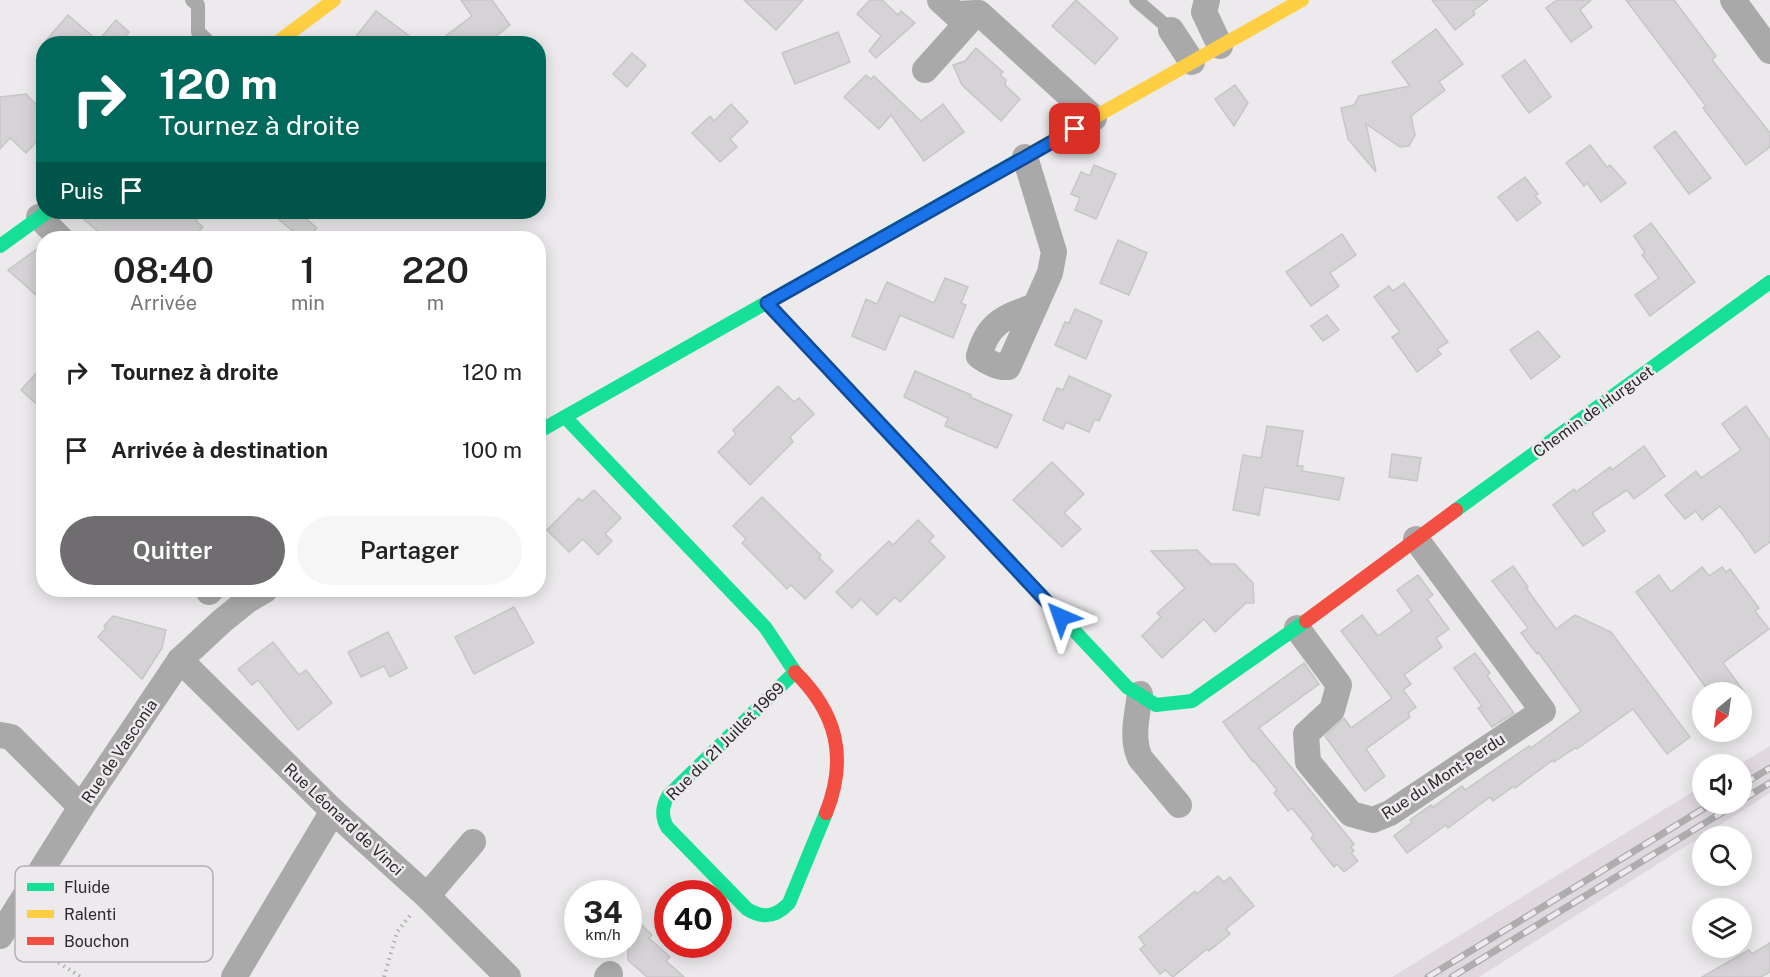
<!DOCTYPE html>
<html lang="fr">
<meta charset="utf-8">
<style>
:root{--surface:#fff;--page:#f6f6f6;--text:#222;--muted:#767676;--accent:#6f6d6f}
body{margin:0;font-family:"Public Sans",sans-serif;background:var(--page);color:var(--text);height:100vh;display:flex;flex-direction:column;font-size:22px;white-space:nowrap}
*{box-sizing:border-box;margin:0}
p{font-size:20px;color:var(--muted)}
.icon{flex:none;width:33px;height:33px;fill:none;stroke:currentColor;stroke-width:2;stroke-linecap:round;stroke-linejoin:round}
.map{position:relative;flex:1;overflow:hidden}
.details{position:absolute;left:36px;top:231px;width:510px;height:366px;display:flex;flex-direction:column;background:var(--surface);border-radius:24px;box-shadow:0 3px 15px #0003}
.details>*{flex:none}
.hud{position:absolute;left:36px;top:36px;width:510px;height:183px;border-radius:24px;box-shadow:0 3px 15px #0003;background:#00695c;color:#fff;overflow:hidden}
.needle{width:39px;rotate:209deg}
.tools{position:absolute;left:1692px;top:682px;display:grid;gap:12px}
.tools a{display:grid;place-items:center;width:60px;height:60px;border-radius:50%;background:var(--surface);box-shadow:0 3px 15px #0003;font-size:30px}
.speed{position:absolute;left:564px;top:880px;display:flex;gap:12px;font-size:30px;font-weight:700;text-align:center}
.speed>*{display:grid;place-content:center;width:78px;height:78px;border-radius:50%;background:var(--surface);box-shadow:0 3px 15px #0003;line-height:1}
.speed small{font-size:15px;font-weight:400}
.speed .limit{border:9px solid #d22;background:#fff;color:#111}
.pin{position:absolute;display:grid;place-items:center;width:51px;height:51px;color:#fff;margin:-26px;border-radius:12px;box-shadow:0 3px 9px #0006}
.me{position:absolute;width:66px;margin:-33px;rotate:317deg;stroke-linejoin:round;filter:drop-shadow(0 0 4px #0008)}
.turn{display:flex;align-items:center;gap:21px;height:126px;padding:0 24px;font-size:27px}
.turn .icon{width:78px;height:78px;stroke-width:2.5}
.turn b{display:block;font-size:42px;line-height:51px}
.then{display:flex;align-items:center;height:57px;padding:0 24px;background:#0003;gap:12px;font-size:22px}
.eta{display:flex;justify-content:space-evenly;align-items:center;height:102px;text-align:center}
.eta b{font-size:36px;font-weight:600;line-height:42px}
.action{display:flex;gap:12px;margin-top:auto;padding:12px 24px}
.action a{flex:1;height:69px;border-radius:36px;background:var(--accent);color:#fff;font-size:24px;font-weight:600;line-height:69px;text-align:center}
.action a+a{background:var(--page);color:var(--text)}
ul{padding:0;list-style:none}
li{display:flex;align-items:center;gap:18px;height:78px;padding:0 24px}
li div{flex:1}
li b{display:block;font-size:22px}
li em{font-style:normal}
.map>svg:first-child{display:block}
</style>
<div class="map">
<svg width="1770" height="977" viewBox="0 0 1770 977">
<rect width="100%" height="100%" fill="#eceaec"/>
<!-- built -->
<polygon fill="#dfd9df" points="1770,746 1770,793 1479,977 1392,977 1702,786 1702,804 1742,804 1742,765 1738,765"/>
<!-- building -->
<g fill="#d5d3d5" stroke="#c7c6c7" stroke-width="1.5">
<polygon points="461,0 492,0 510,25 486,44 435,44 472,16"/>
<polygon points="744,0 803,0 776,30"/>
<polygon points="870,0 882,0 898,15 901,11 915,23 876,58 869,51 881,36 857,14"/>
<polygon points="1076,0 1118,38 1095,64 1052,26"/>
<polygon points="1432,0 1488,0 1473,11 1475,14 1455,30"/>
<polygon points="1557,0 1591,0 1580,10 1592,27 1571,42 1546,8"/>
<polygon points="1626,0 1674,0 1716,56 1712,60 1770,133 1770,147 1746,165 1703,108 1706,106"/>
<polygon points="376,11 420,44 350,44"/>
<polygon points="68,15 98,41 116,20 129,32 119,44 43,44"/>
<polygon points="1436,29 1463,64 1439,82 1445,90 1411,116 1415,135 1409,146 1400,147 1366,124 1376,172 1348,139 1341,108 1354,105 1359,96 1410,86 1392,62"/>
<polygon points="838,32 850,62 795,84 782,53"/>
<polygon points="976,48 1003,72 1000,75 1006,80 1005,85 1020,99 1001,121 962,85 953,65 965,61"/>
<polygon points="632,53 646,65 627,87 613,74"/>
<polygon points="1525,60 1551,97 1529,113 1502,76"/>
<polygon points="866,75 871,79 874,76 921,121 943,104 964,132 924,161 891,115 879,129 844,97"/>
<polygon points="1235,85 1248,103 1234,126 1215,99"/>
<polygon points="26,94 36,104 37,113 44,119 44,134 26,153 10,138 0,149 0,97"/>
<polygon points="731,104 748,122 730,139 737,147 720,162 692,133 710,116 714,121"/>
<polygon points="1675,131 1711,178 1689,194 1654,147"/>
<polygon points="1590,145 1607,167 1610,165 1626,183 1601,202 1587,183 1584,186 1566,163"/>
<polygon points="1094,165 1116,174 1096,219 1075,210 1080,198 1071,194 1081,172 1090,176"/>
<polygon points="1525,177 1538,194 1535,196 1541,203 1517,221 1498,197"/>
<polygon points="75,212 204,212 196,221 203,227 193,238 106,238"/>
<polygon points="270,212 298,212 317,228 308,238 301,238"/>
<polygon points="1651,223 1695,282 1650,316 1635,295 1659,278 1642,255 1645,253 1634,236"/>
<polygon points="1342,234 1356,255 1330,273 1339,286 1311,306 1286,272"/>
<polygon points="1118,240 1147,253 1129,295 1100,283"/>
<polygon points="44,244 44,302 8,270"/>
<polygon points="945,278 968,287 961,303 966,305 953,338 900,315 885,350 852,336 866,299 877,304 887,282 934,303"/>
<polygon points="1404,283 1448,342 1437,349 1441,354 1417,372 1392,337 1400,332 1374,297 1389,286 1393,291"/>
<polygon points="1075,309 1102,321 1086,359 1055,345 1065,322 1069,323"/>
<polygon points="1327,315 1339,330 1323,341 1311,326"/>
<polygon points="1538,331 1560,357 1531,379 1510,350"/>
<polygon points="44,365 44,411 21,390"/>
<polygon points="915,371 971,395 970,397 1012,415 997,448 945,426 948,418 904,397"/>
<polygon points="1069,376 1111,395 1099,421 1095,419 1089,432 1066,422 1063,429 1043,420 1057,388 1063,390"/>
<polygon points="778,386 794,402 799,398 814,414 790,437 793,442 750,485 718,452 736,434 733,430"/>
<polygon points="1746,406 1770,440 1770,542 1755,553 1743,535 1720,506 1702,520 1696,511 1685,519 1665,495 1696,471 1701,478 1741,450 1722,424"/>
<polygon points="1267,426 1303,431 1297,466 1303,466 1302,471 1344,478 1339,500 1264,487 1259,515 1233,510 1243,455 1261,458"/>
<polygon points="1644,446 1665,476 1634,499 1627,490 1592,513 1605,531 1583,546 1553,505 1574,489 1576,492 1610,467 1612,470"/>
<polygon points="1392,454 1421,458 1417,481 1389,477"/>
<polygon points="1052,462 1084,494 1064,513 1081,529 1062,547 1013,500"/>
<polygon points="594,490 621,518 605,534 612,541 598,555 583,539 569,552 547,530 579,498 582,501"/>
<polygon points="762,497 821,555 819,558 833,571 805,599 791,585 787,589 742,543 746,539 733,526"/>
<polygon points="918,520 934,536 929,541 945,557 900,602 895,597 877,615 861,599 852,608 836,592 889,541 893,545"/>
<polygon points="1197,550 1211,564 1235,564 1253,583 1254,603 1246,603 1215,632 1204,619 1162,658 1142,636 1161,617 1157,613 1185,588 1151,551"/>
<polygon points="1513,566 1528,587 1526,588 1556,629 1575,615 1611,632 1690,737 1667,754 1633,709 1577,749 1575,748 1554,762 1553,760 1515,788 1514,786 1493,801 1490,797 1448,828 1446,825 1407,853 1394,836 1412,822 1410,820 1431,805 1433,807 1462,786 1465,790 1529,746 1531,748 1581,711 1538,652 1537,654 1521,633 1528,628 1492,581"/>
<polygon points="1702,567 1709,576 1722,567 1726,572 1730,569 1759,608 1755,611 1769,629 1723,663 1745,693 1710,693 1636,592 1659,575 1671,592"/>
<polygon points="1418,575 1433,595 1427,599 1449,629 1436,638 1442,647 1404,675 1411,684 1403,690 1416,707 1408,713 1410,717 1366,749 1385,776 1365,791 1325,736 1344,718 1351,728 1392,698 1341,631 1362,615 1378,636 1412,611 1397,590"/>
<polygon points="514,607 534,643 474,674 455,637"/>
<polygon points="113,616 166,630 162,648 142,679 98,637 106,628 104,626"/>
<polygon points="388,632 407,668 390,677 384,666 361,677 348,652"/>
<polygon points="273,642 299,675 306,670 332,703 298,730 258,680 252,685 238,669"/>
<polygon points="1475,653 1490,673 1487,676 1514,713 1492,727 1478,708 1482,706 1454,668"/>
<polygon points="1304,663 1319,684 1259,728 1354,844 1351,847 1354,851 1351,853 1358,861 1344,872 1337,864 1334,867 1311,838 1314,835 1292,808 1288,811 1274,793 1277,790 1254,761 1253,762 1223,722"/>
<polygon points="1218,876 1224,882 1230,877 1254,906 1226,929 1230,934 1209,951 1207,949 1173,977 1165,970 1160,974 1140,949 1145,945 1139,937 1195,891 1197,894"/>
<polygon points="628,912 652,935 649,938 670,957 666,961 684,977 647,977 628,960"/>
<polygon points="1770,943 1770,972 1761,977 1702,977 1749,950 1752,954"/>
</g>
<g fill="none" stroke-linecap="round" stroke-linejoin="round">
<!-- path -->
<g stroke="#b1b1b1" stroke-width="4" stroke-dasharray="1.5 4.5" stroke-linecap="butt">
<polyline points="23,940 81,977"/>
<polyline points="384,977 397,932 412,913"/>
</g>
<!-- lane -->
<g stroke="#aaa9aa" stroke-width="14">
<polyline points="192,0 198,5 198,32 211,44"/>
<polyline points="1136,0 1171,30"/>
</g>
<!-- street -->
<g stroke="#aaa9aa" stroke-width="26">
<polyline points="940,0 955,14 979,13 1094,118"/>
<polyline points="1207,0 1204,12 1220,46"/>
<polyline points="1733,0 1770,51"/>
<polyline points="1171,30 1192,62"/>
<polyline points="925,70 976,13"/>
<path d="M 1025,157 L 1054,252 L 1050,273 L 1008,367 C 999,368 987,362 979,356 C 988,322 1005,317 1035,306"/>
<polyline points="39,217 60,238"/>
<polyline points="209,592 211,590"/>
<polyline points="1297,628 1339,685 1332,710 1306,734 1308,762 1351,814 1373,820 1390,813 1543,711 1416,539"/>
<polyline points="180,660 333,811 427,896 508,977"/>
<path d="M 1140,694 C 1137,716 1131,738 1140,758 L 1179,805"/>
<polyline points="0,735 11,737 81,807"/>
<polyline points="427,896 473,842"/>
<polyline points="0,936 81,807 180,660 222,621 248,600 265,590"/>
<polyline points="234,977 333,811"/>
<polyline points="607,977 610,974"/>
</g>
<!-- fast -->
<g stroke="#16e098" stroke-width="14">
<polyline points="0,246 47,212"/>
<polyline points="767,303 1127,687 1156,705 1192,701 1306,621"/>
<path d="M 565,417 L 765,627 L 795,672 L 668,796 C 662,807 661,816 667,827 L 747,909 C 763,919 776,917 789,903 L 826,813"/>
<polyline points="538,432 1022,158"/>
<polyline points="1456,510 1770,282"/>
</g>
<!-- slow -->
<g stroke="#ffcf43" stroke-width="14">
<polyline points="275,44 334,0"/>
<polyline points="1022,158 1302,0"/>
</g>
<!-- jam -->
<g stroke="#f24e42" stroke-width="14">
<polyline points="1306,621 1456,510"/>
<path d="M 795,672 C 837,713 848,758 826,813"/>
</g>
<defs>
<g id="rail">
<polyline points="1742,785 1770,768"/>
<polyline points="1742,800 1770,783"/>
<polyline points="1428,977 1711,804"/>
<polyline points="1452,977 1736,804"/>
</g>
</defs>
<!-- rail casing -->
<use href="#rail" stroke="#adadad" stroke-width="7"/>
<!-- rail -->
<use href="#rail" stroke="#ede9ed" stroke-width="4.5" stroke-dasharray="14" stroke-linecap="butt"/>
</g>
<g fill="none" stroke-linecap="round" stroke-linejoin="round">
<defs>
<polyline id="route" points="1061,617 767,303 1075,129"/>
</defs>
<!-- route casing -->
<use href="#route" stroke="#114b97" stroke-width="15"/>
<!-- route -->
<use href="#route" stroke="#1a73e8" stroke-width="10"/>
</g>
<g text-anchor="middle" stroke-width="5" stroke-linejoin="round" paint-order="stroke">
<!-- street labels -->
<g font-size="16" fill="#2c2a2c" stroke="#ede9ed">
<text transform="translate(1593 411) rotate(-36)" y="6">Chemin de Hurguet</text>
<text transform="translate(725 741) rotate(-45)" y="6">Rue du 21 Juillet 1969</text>
<text transform="translate(119 751) rotate(-56)" y="6">Rue de Vasconia</text>
<text transform="translate(1443 776) rotate(-33)" y="6">Rue du Mont-Perdu</text>
<text transform="translate(344 819) rotate(43)" y="6">Rue Léonard de Vinci</text>
</g>
</g>
<!-- legend -->
<rect x="15" y="866" width="198" height="96" rx="9" fill="#ede9ed" stroke="#b3b0b3" stroke-width="1.5"/>
<rect x="27" y="883" width="27" height="8" fill="#16e098"/>
<rect x="27" y="910" width="27" height="8" fill="#ffcf43"/>
<rect x="27" y="937" width="27" height="8" fill="#f24e42"/>
<g font-size="16" fill="#2c2a2c">
<text x="64" y="893">Fluide</text>
<text x="64" y="920">Ralenti</text>
<text x="64" y="947">Bouchon</text>
</g>
</svg>
<div class="tools">
<a><svg class="needle" viewBox="-14 -14 28 28"><path d="M0-13l5 13h-10z" fill="#e53935"/><path d="M0 13l5-13h-10z" fill="#767676"/></svg></a>
<a><svg class="icon" aria-label="sound" viewBox="0 0 24 24"><path d="M4 9h4l5-4v14l-5-4H4zM17 9q2 3 0 6"/></svg></a>
<a><svg class="icon" aria-label="search" viewBox="0 0 24 24"><circle cx="10" cy="10" r="6"/><path d="M15 15l6 6"/></svg></a>
<a><svg class="icon" aria-label="layers" viewBox="0 0 24 24"><path d="M12 4l9 5-9 5-9-5zM3 14l9 5 9-5"/></svg></a>
</div>
<div class="speed"><div>34<small>km/h</small></div><div class="limit">40</div></div>
<div class="pin" style="left:1075px;top:129px;background:#d93025"><svg class="icon" aria-label="arrive" viewBox="0 0 24 24"><path d="M6 21V4h12l-3 4 3 4H6"/></svg></div>
<svg class="me" style="left:1061px;top:617px" viewBox="-20 -20 40 40"><path d="M0-17L14 15 0 8-14 15z" fill="#1a73e8" stroke="#fff" stroke-width="4"/></svg>
<div class="hud">
<div class="turn"><svg class="icon" aria-label="right" viewBox="0 0 24 24"><path d="M7 20v-9h11M14 6l5 5-5 5"/></svg><div><b>120 m</b>Tournez à droite</div></div>
<div class="then">Puis<svg class="icon" aria-label="arrive" viewBox="0 0 24 24"><path d="M6 21V4h12l-3 4 3 4H6"/></svg></div>
</div>
<section class="details">
<div class="eta">
<div><b>08:40</b><p>Arrivée</p></div>
<div><b>1</b><p>min</p></div>
<div><b>220</b><p>m</p></div>
</div>
<ul>
<li><svg class="icon" aria-label="right" viewBox="0 0 24 24"><path d="M7 20v-9h11M14 6l5 5-5 5"/></svg><div><b>Tournez à droite</b></div><em>120 m</em></li>
<li><svg class="icon" aria-label="arrive" viewBox="0 0 24 24"><path d="M6 21V4h12l-3 4 3 4H6"/></svg><div><b>Arrivée à destination</b></div><em>100 m</em></li>
</ul>
<div class="action"><a>Quitter</a><a>Partager</a></div>
</section>
</div>
